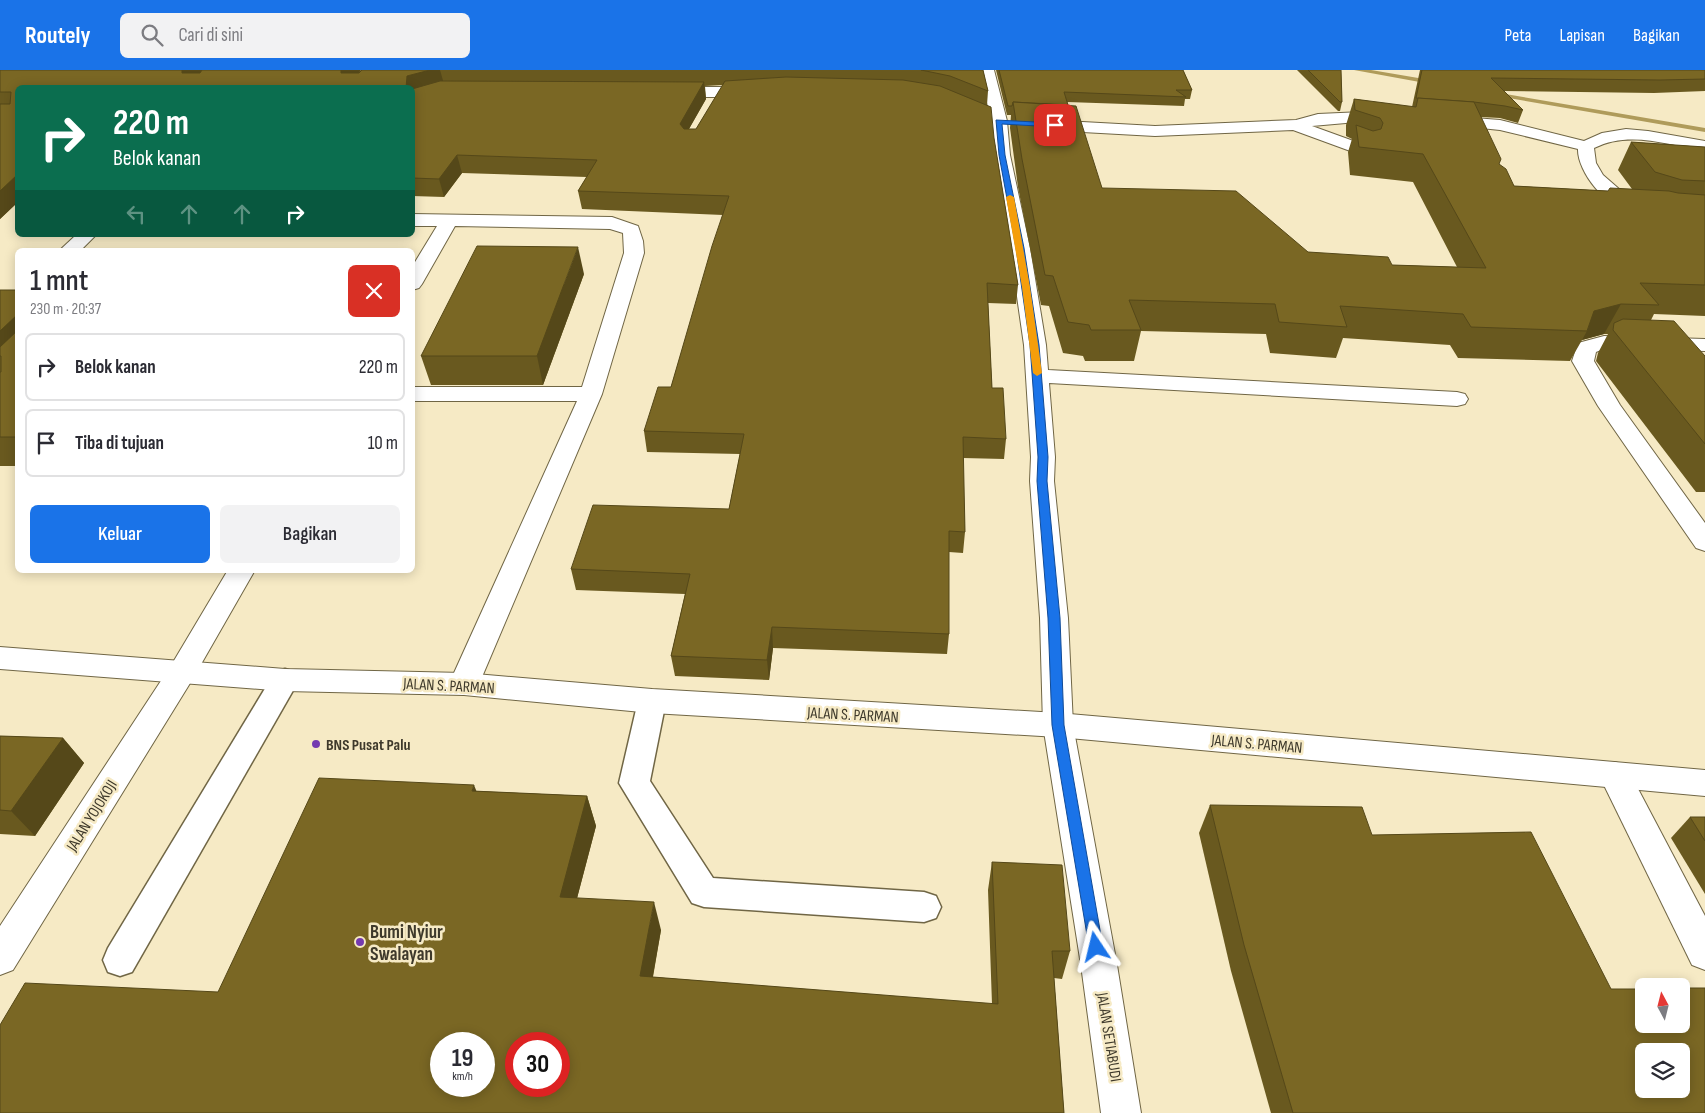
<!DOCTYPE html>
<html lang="id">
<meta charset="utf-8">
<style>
:root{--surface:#fff;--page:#f2f2f3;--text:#2b2b33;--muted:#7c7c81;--line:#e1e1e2;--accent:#1a73e8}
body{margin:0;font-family:"Sofia Sans Condensed",sans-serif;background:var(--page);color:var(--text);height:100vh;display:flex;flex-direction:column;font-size:19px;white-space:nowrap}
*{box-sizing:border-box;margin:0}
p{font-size:16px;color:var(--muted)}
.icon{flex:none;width:28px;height:28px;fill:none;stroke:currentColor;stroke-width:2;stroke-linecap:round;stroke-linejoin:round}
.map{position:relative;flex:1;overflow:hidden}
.drawer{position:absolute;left:15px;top:178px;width:400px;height:325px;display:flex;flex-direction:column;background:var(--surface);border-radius:8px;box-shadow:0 2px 12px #0003}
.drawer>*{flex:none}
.guide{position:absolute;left:15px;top:15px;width:400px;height:152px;border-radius:8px;box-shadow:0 2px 12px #0003;background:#0b6e4f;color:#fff;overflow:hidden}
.needle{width:32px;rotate:353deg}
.fabs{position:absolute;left:1635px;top:908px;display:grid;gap:10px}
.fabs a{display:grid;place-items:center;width:55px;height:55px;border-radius:8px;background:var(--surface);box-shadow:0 2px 12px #0003;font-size:25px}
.speed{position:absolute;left:430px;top:962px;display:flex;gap:10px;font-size:25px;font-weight:700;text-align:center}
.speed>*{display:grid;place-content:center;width:65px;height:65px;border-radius:50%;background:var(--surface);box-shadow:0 2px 12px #0003;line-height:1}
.speed small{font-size:12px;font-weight:400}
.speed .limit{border:8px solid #d22;background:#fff;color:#111}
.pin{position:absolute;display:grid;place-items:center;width:42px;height:42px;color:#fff;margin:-21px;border-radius:10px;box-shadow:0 2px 8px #0006}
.me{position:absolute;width:55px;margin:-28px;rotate:350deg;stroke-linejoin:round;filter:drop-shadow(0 0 4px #0008)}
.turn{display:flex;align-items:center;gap:18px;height:105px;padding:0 15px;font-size:22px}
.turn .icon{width:65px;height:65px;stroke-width:2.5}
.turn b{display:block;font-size:35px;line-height:42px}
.lanes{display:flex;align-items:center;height:48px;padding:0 15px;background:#0003;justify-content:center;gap:25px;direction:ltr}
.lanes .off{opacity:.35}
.round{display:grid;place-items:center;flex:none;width:52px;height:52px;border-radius:8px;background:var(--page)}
.headline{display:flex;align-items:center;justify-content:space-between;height:85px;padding:0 15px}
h1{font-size:30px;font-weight:600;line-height:38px}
.action{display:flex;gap:10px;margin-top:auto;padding:10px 15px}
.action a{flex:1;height:58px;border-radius:8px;background:var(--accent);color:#fff;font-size:20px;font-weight:600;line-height:58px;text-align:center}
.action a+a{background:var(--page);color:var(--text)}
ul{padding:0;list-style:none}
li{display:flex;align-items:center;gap:15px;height:68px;margin:0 10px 8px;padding:0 5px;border:2px solid var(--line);border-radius:8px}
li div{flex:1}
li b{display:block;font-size:19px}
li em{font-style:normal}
header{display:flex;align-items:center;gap:30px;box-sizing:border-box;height:70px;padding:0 25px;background:var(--accent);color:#fff}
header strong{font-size:24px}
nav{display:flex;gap:28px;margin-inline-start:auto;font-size:18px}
.search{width:350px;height:45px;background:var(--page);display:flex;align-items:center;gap:12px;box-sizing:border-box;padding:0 18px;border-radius:8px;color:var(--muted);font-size:19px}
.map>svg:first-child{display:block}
</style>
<header>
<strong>Routely</strong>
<div class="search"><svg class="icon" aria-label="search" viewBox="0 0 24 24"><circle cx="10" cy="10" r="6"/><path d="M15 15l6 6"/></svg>Cari di sini</div>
<nav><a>Peta</a><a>Lapisan</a><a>Bagikan</a></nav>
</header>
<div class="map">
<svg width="1705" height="1043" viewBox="0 0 1705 1043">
<rect width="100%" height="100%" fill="#f6eac5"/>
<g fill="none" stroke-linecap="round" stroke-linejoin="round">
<!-- stream -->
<g fill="#af9b5a" fill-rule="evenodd">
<polygon points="1354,0 1371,0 1436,11 1440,13 1436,15"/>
<polygon points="1488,21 1705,58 1705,62 1491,25 1488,25"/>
</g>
<defs>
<g id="service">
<polygon points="285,599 295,602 299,610 132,902 120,906 108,902 103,890 108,878 275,602"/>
<polygon points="652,620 662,623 666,631 650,711 713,808 924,822 936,826 941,837 936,848 924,852 704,837 692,833 619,713 638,631 642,623"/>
</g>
<g id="minor">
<polygon points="980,0 994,0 1007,51 1010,85 1030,178 1046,275 1048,300 1457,322 1465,324 1468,329 1465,334 1457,336 1049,313 1055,387 1054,411 1068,548 1073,655 1117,895 1141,1043 1101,1043 1081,895 1043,655 1040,548 1030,411 1031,387 1024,275 1010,178 994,85 991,51"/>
<polygon points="754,14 759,16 762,19 759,22 720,27 667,27 662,25 659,22 662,19 667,17 720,17"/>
<polygon points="1385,41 1391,43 1393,46 1391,49 1312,56 1370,77 1372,81 1370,85 1364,86 1293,60 1155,66 1046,60 1040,58 1038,55 1040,52 1046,50 1155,56 1296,50 1318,44"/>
<path d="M 1448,46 L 1500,50 L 1584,71 L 1602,63 L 1626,59 L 1648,61 L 1705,71 L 1705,81 C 1668,75 1630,60 1594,78 L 1596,93 L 1603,105 L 1634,132 L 1631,136 C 1608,142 1577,101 1578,79 L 1500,60 L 1442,54 L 1440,51 L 1442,48 Z"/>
<polygon points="412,144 612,147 638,156 643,171 644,183 602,324 479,614 475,622 464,625 453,622 449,614 577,331 412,331 412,317 582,317 624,183 623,163 610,159 455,156 422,214 419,218 412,220 412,197 437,156 412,156"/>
<polygon points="76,165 96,165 81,180 60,180"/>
<polygon points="1604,266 1705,269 1705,281 1606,278 1596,282 1594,291 1620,335 1705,453 1705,481 1696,478 1598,336 1572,291 1578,273"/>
<polygon points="228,500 255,500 192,610 13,900 0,905 0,856 172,594"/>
<polygon points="1615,692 1626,696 1705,846 1705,900 1692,895 1599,705 1604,696"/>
</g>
<polygon id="tertiary" points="0,577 285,599 464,603 652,619 1058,643 1705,700 1705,726 1058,667 652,643 464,625 285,621 0,599"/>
</defs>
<!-- service casing -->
<use href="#service" stroke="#706645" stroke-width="3"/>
<!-- minor casing -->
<use href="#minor" stroke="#706645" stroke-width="2"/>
<!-- tertiary casing -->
<use href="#tertiary" stroke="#706645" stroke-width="2"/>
<!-- service -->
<use href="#service" fill="#fff" fill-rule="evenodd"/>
<!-- minor -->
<use href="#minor" fill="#fff" fill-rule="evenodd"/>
<!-- tertiary -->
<use href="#tertiary" fill="#fff" fill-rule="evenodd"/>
</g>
<!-- wall -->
<g fill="#69591f" fill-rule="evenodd">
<path d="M 0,0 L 361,0 L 359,3 L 362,0 L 983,0 L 988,21 L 987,35 L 994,68 L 1018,215 L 1016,234 L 988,233 L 992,318 L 1006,369 L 1004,389 L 963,388 L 965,462 L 963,483 L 949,482 L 949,564 L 947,584 L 773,578 L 769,610 L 675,606 L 671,586 L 685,524 L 576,520 L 571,499 L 729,439 L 740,384 L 647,382 L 644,361 L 671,317 L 723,145 L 582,139 L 578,121 L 587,107 L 462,103 L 444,127 L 412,126 L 412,18 L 18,18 L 18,132 L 0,149 ZM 723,15 L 696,59 L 689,59 L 706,29 L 705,16 Z"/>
<polygon points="996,0 1183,0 1192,20 1190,29 1185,29 1184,36 1067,32 1102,118 1308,182 1392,195 1457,197 1413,112 1350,105 1348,82 1352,69 1346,66 1346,55 1354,29 1412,37 1420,0 1705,0 1705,21 1654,23 1503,21 1523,40 1518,53 1500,48 1481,47 1499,94 1514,116 1608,121 1632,119 1618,100 1631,72 1705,77 1705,246 1654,244 1651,250 1705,286 1705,422 1696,422 1596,291 1598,283 1608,264 1604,264 1582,270 1570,291 1458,288 1450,275 1343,268 1336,288 1270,283 1266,264 1141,261 1134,291 1085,291 1083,286 1063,283 1049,236 1041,235 1018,117 1010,58 1011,45 1007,45"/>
<polygon points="1297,0 1341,0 1342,32 1340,41 1338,41"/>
<polygon points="584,204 543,315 431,315 421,286"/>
<rect x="0" y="220" width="18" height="176"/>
<polygon points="0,666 63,668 84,693 35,766 0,764"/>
<polygon points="476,721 587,726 596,756 577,828 661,860 653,907 992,934 988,820 992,792 1070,881 1062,909 1054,908 1064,1043 218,922"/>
<polygon points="1210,735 1372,765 1611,919 1705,1043 1271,1043 1231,901 1199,763"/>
<polygon points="1690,747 1705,747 1705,824 1671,768"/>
</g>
<!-- shaded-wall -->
<g fill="#554819">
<polygon points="182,0 202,0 189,17 182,3"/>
<polygon points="340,0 361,0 346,17 341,3"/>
<polygon points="430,0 440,0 444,14 412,22 412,18 406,18 407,6"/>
<polygon points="704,12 706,29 682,71 680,54"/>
<polygon points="457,85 462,103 444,127 439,109"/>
<polygon points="18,104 18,132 0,149 0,121"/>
<polygon points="578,177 584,204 543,315 537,286"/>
<polygon points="1621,234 1604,264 1582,270 1587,261 1594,241"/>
<polygon points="18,244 18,290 0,286 0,261"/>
<polygon points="772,557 773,578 769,610 767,590"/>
<polygon points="63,668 84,693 35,766 11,741"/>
<polygon points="474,715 486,745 472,721"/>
<polygon points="587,726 596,756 570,855 560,827"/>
<polygon points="654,832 661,860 648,933 640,906"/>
</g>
<!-- building -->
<g fill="#7a6724" stroke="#554819" fill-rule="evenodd">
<polygon points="0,0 182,0 182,3 200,3 202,0 341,0 341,3 359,3 362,0 430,0 407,6 406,18 18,18 18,104 0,121 0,34 10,34 11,22 0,22"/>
<polygon points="921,0 983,0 988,21 950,6"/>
<polygon points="999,0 1183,0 1192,20 1176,20 1186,27 1064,22 1068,35 1013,32 1012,36 1008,36"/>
<polygon points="1308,0 1341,0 1342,32 1340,32"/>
<polygon points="1422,0 1705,0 1705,9 1660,10 1491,8 1523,40 1505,36 1474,32 1416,28"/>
<polygon points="786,7 903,10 940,16 991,37 994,68 1018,215 987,213 992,318 1003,318 1006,369 963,367 965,462 949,461 949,564 772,557 767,590 671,586 690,504 571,499 593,435 729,439 744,364 644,361 658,317 671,317 712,176 729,126 578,121 597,90 457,85 439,109 412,108 412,19 440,11 704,12 680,54 684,59 696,59 725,11"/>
<polygon points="1418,28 1474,32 1501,89 1499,94 1506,99 1514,116 1608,121 1610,118 1669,121 1678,123 1705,125 1705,215 1640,213 1659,235 1621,234 1594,241 1587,261 1471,257 1463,244 1340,236 1347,257 1279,252 1275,234 1129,230 1141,260 1091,260 1089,255 1068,252 1053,206 1045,205 1022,89 1013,32 1076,36 1102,118 1236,121 1308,182 1388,187 1392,195 1486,198 1423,84 1359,77 1356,55 1373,61 1381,59 1383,53 1380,48 1355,40 1354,29 1416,37"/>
<polygon points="1631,72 1705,77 1705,111 1682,110 1655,102"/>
<polygon points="477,176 578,177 537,286 421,286"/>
<polygon points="0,220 18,220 18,244 0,261"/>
<polygon points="1623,249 1674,251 1705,286 1705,374 1613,260 1614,253"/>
<polygon points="18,260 18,367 0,367 0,302 1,302 1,286 0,286 0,277"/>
<polygon points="0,666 63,668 11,741 0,740"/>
<path d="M 319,708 L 474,715 L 472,721 L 587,726 L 560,827 L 654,832 L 640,906 L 998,934 L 992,792 L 1062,795 L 1070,881 L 1052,881 L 1064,1043 L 0,1043 L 0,955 L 25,913 L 218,922 ZM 441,974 L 484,974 L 484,1016 L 441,1016 ZM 516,974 L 559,974 L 559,1016 L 516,1016 Z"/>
<path d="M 1210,735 L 1362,737 L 1372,765 L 1531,762 L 1611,919 L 1644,919 L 1644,954 L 1681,954 L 1681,918 L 1705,918 L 1705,1043 L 1293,1043 L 1244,875 ZM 1644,981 L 1681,981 L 1681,1019 L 1644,1019 Z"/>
<polygon points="1690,747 1705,747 1705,771"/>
</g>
<!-- route -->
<polygon fill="#1a73e8" stroke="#114b97" points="996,50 1055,53 1058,55 1055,57 1002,54 1005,85 1024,178 1039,275 1048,387 1047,411 1060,548 1064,655 1103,877 1101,882 1096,884 1091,882 1089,877 1052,655 1048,548 1037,411 1038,387 1030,275 1016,178 999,85"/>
<!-- slow -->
<polygon fill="#f59e0b" points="1010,125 1014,127 1030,217 1042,303 1037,306 1033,303 1022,217 1006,127"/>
<!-- markers -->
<g fill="#743ab0" stroke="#f6eac5" stroke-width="2">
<circle cx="316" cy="674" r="5"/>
<circle cx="360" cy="872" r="5"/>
</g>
<g text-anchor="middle" stroke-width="5" stroke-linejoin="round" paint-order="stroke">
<!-- street labels -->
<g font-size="16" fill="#3e392b" stroke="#f6eac5">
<text transform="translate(449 615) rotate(3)" y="6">JALAN S. PARMAN</text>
<text transform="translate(853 644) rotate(3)" y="6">JALAN S. PARMAN</text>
<text transform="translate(1257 673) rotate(5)" y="6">JALAN S. PARMAN</text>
<text transform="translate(91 745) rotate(-58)" y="6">JALAN YOJOKOJI</text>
<text transform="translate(1110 967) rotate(81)" y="6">JALAN SETIABUDI</text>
</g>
<!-- poi labels -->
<g font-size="16" font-weight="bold" fill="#3e392b" stroke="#f6eac5" text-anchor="start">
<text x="326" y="680">BNS Pusat Palu</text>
</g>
<!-- near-poi labels -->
<g font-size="19" font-weight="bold" fill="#3e392b" stroke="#f6eac5" text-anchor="start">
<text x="370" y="868">Bumi Nyiur<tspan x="370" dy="22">Swalayan</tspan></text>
</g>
</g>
</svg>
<div class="fabs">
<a><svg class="needle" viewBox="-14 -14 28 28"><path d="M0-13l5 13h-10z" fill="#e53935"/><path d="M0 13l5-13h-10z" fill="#7c7c81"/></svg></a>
<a><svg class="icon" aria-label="layers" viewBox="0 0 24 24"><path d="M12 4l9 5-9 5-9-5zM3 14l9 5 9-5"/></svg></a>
</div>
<div class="speed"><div>19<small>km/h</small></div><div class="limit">30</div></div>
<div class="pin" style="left:1055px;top:55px;background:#d93025"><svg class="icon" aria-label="arrive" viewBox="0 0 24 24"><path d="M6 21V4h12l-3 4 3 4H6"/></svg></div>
<svg class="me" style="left:1096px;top:877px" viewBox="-20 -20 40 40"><path d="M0-17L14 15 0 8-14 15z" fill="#1a73e8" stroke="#fff" stroke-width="4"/></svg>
<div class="guide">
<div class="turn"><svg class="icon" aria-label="right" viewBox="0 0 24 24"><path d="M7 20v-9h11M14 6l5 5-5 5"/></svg><div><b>220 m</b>Belok kanan</div></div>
<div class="lanes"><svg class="icon off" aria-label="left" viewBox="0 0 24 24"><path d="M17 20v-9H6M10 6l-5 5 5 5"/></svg><svg class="icon off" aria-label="ahead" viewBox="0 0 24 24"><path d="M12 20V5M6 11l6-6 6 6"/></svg><svg class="icon off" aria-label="ahead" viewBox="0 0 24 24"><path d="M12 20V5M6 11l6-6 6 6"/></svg><svg class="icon" aria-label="right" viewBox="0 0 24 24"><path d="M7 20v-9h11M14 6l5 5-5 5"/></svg></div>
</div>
<section class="drawer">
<div class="headline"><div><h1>1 mnt</h1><p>230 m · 20:37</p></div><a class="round" style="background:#d93025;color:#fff"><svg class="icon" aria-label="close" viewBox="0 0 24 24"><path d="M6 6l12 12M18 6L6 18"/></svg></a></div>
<ul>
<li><svg class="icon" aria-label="right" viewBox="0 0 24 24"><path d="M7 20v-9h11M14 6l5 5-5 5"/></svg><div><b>Belok kanan</b></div><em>220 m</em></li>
<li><svg class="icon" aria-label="arrive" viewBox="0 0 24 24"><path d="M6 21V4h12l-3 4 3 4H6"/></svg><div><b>Tiba di tujuan</b></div><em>10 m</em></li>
</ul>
<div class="action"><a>Keluar</a><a>Bagikan</a></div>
</section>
</div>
